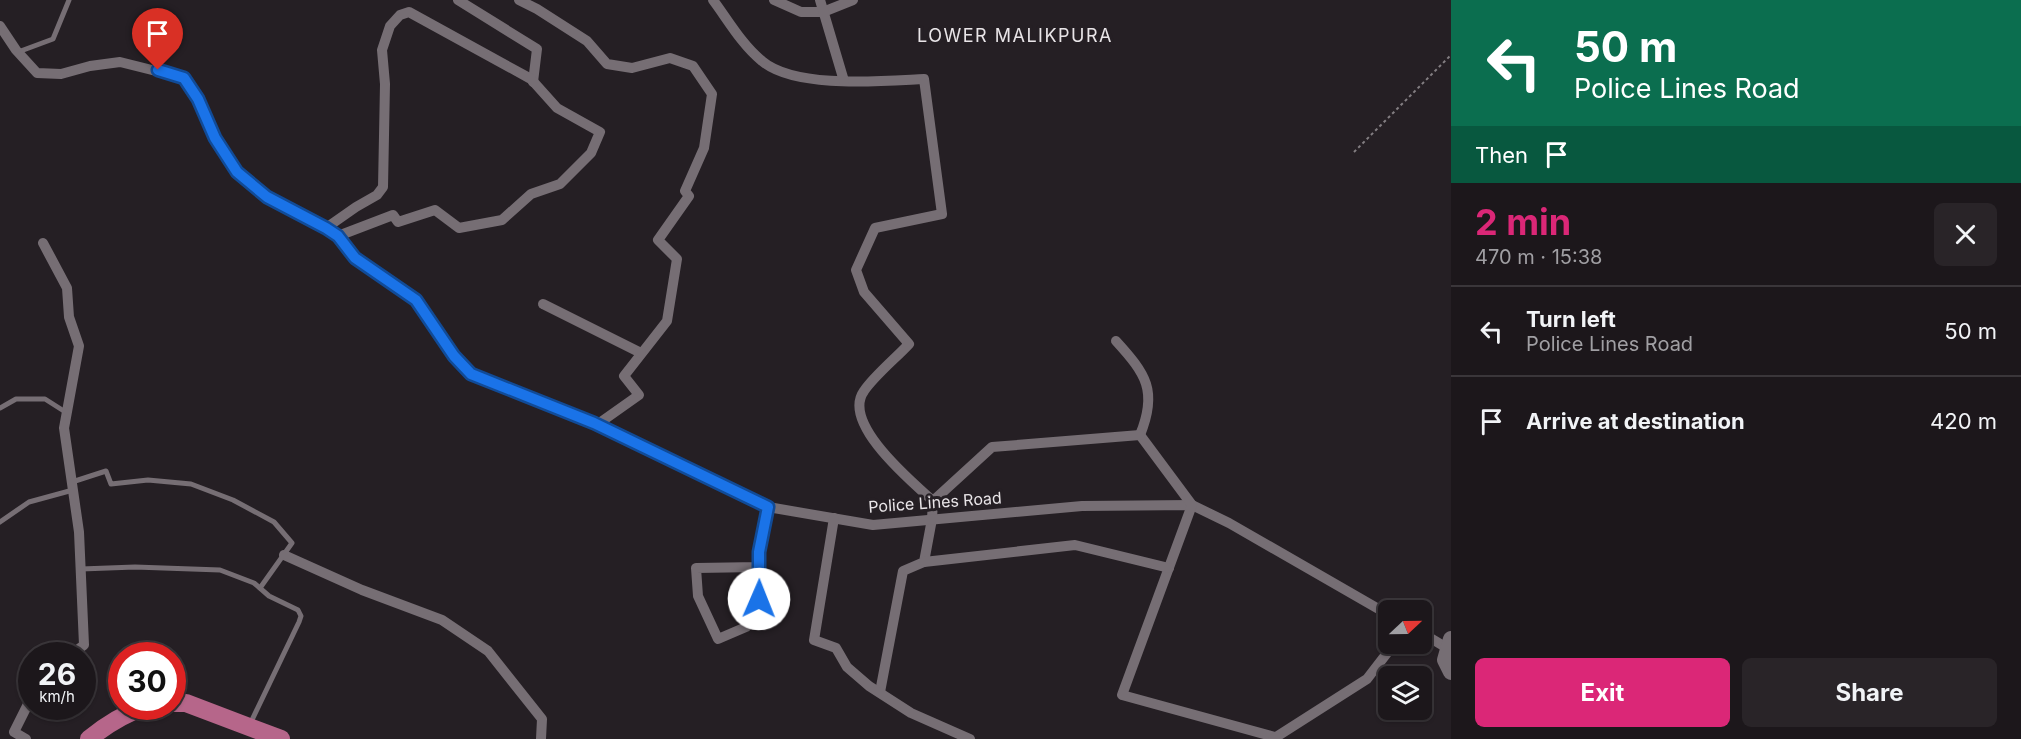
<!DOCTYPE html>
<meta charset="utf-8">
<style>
:root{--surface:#1c171b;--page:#292428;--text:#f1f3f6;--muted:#a09fa3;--line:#3a363a;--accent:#db2777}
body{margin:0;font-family:Inter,sans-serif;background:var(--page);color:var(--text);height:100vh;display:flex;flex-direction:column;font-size:22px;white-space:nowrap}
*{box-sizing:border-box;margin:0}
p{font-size:20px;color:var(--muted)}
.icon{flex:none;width:33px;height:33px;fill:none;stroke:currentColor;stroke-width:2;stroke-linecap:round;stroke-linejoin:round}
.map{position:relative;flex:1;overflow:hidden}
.drawer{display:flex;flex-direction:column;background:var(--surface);width:570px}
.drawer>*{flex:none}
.top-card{background:#0b6e4f;color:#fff;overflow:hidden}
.needle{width:39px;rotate:68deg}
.tools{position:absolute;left:1378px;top:600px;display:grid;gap:12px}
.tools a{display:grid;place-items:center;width:54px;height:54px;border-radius:9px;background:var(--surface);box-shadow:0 2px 4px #0004,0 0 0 2px var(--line);font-size:30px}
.speed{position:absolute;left:18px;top:642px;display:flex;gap:12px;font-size:30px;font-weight:700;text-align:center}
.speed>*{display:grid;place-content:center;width:78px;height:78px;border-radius:50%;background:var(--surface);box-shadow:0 2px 4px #0004,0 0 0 2px var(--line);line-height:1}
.speed small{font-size:15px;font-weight:400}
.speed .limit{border:9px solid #d22;background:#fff;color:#111}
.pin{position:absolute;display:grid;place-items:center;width:51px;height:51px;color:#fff;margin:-62px -26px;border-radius:50% 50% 50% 0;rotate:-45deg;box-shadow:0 0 6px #0007}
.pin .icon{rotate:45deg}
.me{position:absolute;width:66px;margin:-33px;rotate:1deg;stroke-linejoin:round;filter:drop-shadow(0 0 4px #0008)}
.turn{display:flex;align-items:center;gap:21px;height:126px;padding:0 24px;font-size:27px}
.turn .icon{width:78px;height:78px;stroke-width:2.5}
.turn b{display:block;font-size:42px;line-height:51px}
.then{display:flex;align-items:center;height:57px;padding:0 24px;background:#0003;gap:12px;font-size:22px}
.round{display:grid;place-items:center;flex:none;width:63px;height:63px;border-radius:9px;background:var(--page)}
.headline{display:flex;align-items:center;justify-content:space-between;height:102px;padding:0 24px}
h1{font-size:36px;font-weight:700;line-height:45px;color:var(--accent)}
.cta{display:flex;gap:12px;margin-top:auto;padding:12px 24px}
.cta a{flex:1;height:69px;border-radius:9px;background:var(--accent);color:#fff;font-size:24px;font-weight:700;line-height:69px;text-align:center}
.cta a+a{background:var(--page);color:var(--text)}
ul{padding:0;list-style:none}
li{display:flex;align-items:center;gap:18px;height:90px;padding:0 24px;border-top:2px solid var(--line)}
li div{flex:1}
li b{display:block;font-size:22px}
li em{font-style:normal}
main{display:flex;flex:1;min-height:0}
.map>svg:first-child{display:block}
</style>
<main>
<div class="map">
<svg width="1451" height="739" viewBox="0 0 1451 739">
<rect width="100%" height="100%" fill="#251f24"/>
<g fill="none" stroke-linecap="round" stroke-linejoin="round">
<!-- path -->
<polyline stroke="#837e82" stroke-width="2" stroke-dasharray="3 3" stroke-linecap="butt" points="1354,152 1451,55"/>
<!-- service -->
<g stroke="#766e74" stroke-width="5">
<polyline points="18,52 53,39 69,0"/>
<polyline points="0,408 16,399 45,399 67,413"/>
<polyline points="72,482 106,471 111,484 148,480 191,484 233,500 274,522 292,543 260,588"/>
<polyline points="0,522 29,502 73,490"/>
<polyline points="81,569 135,567 220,570 254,583 269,596 298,610 301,616 299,622 250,724"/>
</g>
<!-- minor -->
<g stroke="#766e74" stroke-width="10">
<polyline points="458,0 537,49 533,82"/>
<polyline points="519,0 537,9 587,41 607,64 632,68 670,58 693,66 712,94 704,148 685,191 689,196 658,240 677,259 667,321 624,376 639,395 598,424"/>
<path d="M 713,0 C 728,20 742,45 762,61 C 795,89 882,81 924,79 L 942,214 L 875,228 L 856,270 L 864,292 L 909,344 C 896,358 874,376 864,391 C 841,423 911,481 933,501 L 932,519 L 924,562 L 903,571 L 880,692"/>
<polyline points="774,0 801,12 823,12 853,0"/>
<polyline points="820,0 844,81"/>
<polyline points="0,26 16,50 37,73 61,74 90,66 120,62 184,78 198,99 215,138 237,172 266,197 326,228 338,236 355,258 416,300 454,356 471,374 594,423 768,507 873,525 1082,506 1192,505 1229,523 1389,615"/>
<polyline points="326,228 356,207 377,195 383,187 385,84 382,50 390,26 400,15 409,12 531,79 557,108 600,132 591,153 560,184 531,194 502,220 459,228 435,210 398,222 393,215 338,236"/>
<polyline points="43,243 67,288 69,317 79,346 64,428 79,532 84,645 69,656"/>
<polyline points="543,304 641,353"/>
<path d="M 1116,341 C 1146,374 1158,391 1140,435"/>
<polyline points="1140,435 1192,505 1122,695 1275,737"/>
<polyline points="933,501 992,447 1140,435"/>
<polyline points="834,518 814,640 836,648 847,667 869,686 911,713 970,739"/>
<polyline points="284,555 362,590 442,620 488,651 542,719 541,739"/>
<polyline points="924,562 1075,545 1169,568"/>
<polyline points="759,567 696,568 698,596 718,639 746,627 759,615 759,552 768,507"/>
<polyline points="1422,633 1447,648 1451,647"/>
<polyline points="26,739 14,732 32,696"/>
<polyline points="1273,739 1367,679 1394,644"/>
</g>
<!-- secondary -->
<polyline stroke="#766e74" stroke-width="16" points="1451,639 1445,660 1451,672"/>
<!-- trunk -->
<g stroke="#b6668a" stroke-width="18">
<polyline points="172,703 186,703 281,739"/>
<path d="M 89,739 C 107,724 124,714 146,706"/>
</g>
</g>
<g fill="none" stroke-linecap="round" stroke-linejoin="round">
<defs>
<polyline id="route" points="158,70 184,78 198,99 215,138 237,172 267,197 326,228 338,236 355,258 416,300 454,356 471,374 594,423 768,507 759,552 759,599"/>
</defs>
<!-- route casing -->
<use href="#route" stroke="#114b97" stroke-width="15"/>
<!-- route -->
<use href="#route" stroke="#1a73e8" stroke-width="10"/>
</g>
<g text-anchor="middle" stroke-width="6" stroke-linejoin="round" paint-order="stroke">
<!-- street labels -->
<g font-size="16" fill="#e9e5e8" stroke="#251f24">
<text transform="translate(935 502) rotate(-4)" y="6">Police Lines Road</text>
</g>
<!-- neighbourhood labels -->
<g font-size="18" letter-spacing="1.5" fill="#e9e5e8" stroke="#251f24">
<text x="1015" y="42">LOWER MALIKPURA</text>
</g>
</g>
</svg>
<div class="tools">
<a><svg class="needle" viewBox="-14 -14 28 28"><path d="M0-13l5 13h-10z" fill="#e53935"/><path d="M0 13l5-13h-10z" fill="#a09fa3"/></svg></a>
<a><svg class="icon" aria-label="layers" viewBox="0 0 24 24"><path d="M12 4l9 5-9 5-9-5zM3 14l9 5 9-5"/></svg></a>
</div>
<div class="speed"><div>26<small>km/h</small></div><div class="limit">30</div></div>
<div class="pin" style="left:158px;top:70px;background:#d93025"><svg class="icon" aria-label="arrive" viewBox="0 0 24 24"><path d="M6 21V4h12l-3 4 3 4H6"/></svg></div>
<svg class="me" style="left:759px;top:599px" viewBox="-20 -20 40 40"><circle r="19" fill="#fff"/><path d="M0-13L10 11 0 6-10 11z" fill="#1a73e8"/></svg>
</div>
<section class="drawer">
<div class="top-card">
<div class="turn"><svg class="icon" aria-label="left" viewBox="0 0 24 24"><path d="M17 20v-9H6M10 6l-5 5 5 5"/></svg><div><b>50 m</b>Police Lines Road</div></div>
<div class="then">Then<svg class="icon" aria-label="arrive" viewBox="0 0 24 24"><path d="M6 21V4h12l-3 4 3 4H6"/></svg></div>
</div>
<div class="headline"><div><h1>2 min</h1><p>470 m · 15:38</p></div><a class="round"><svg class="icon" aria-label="close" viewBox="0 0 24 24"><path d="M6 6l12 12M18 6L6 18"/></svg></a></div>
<ul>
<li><svg class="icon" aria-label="left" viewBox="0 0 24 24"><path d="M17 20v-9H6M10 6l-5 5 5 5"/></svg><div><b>Turn left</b><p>Police Lines Road</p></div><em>50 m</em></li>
<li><svg class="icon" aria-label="arrive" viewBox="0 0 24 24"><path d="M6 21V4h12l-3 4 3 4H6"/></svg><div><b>Arrive at destination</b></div><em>420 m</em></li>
</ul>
<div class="cta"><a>Exit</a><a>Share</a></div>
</section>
</main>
